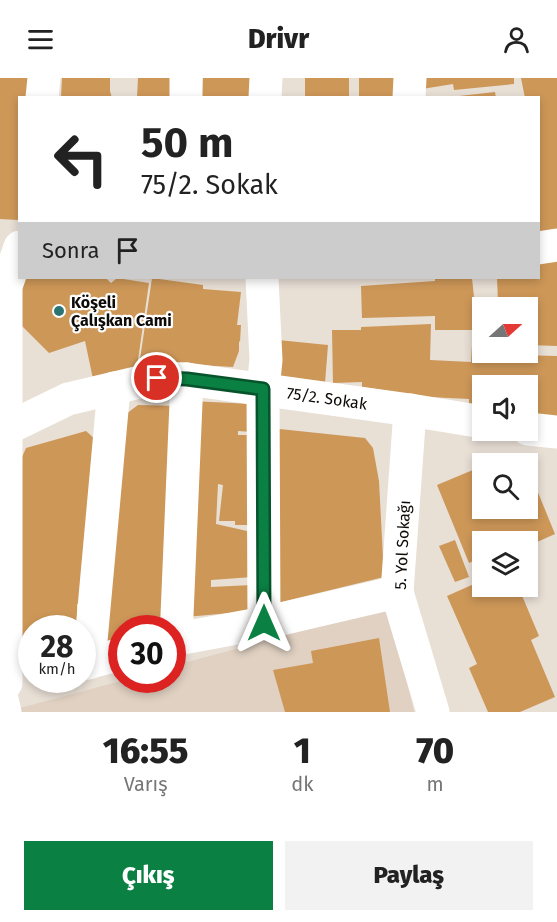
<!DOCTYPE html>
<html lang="tr">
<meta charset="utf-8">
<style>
:root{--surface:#fff;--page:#f2f2f2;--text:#222;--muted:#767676;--accent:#0b8043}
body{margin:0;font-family:"Fira Sans",sans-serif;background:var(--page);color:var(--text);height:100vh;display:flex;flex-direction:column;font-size:22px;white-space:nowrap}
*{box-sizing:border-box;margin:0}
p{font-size:20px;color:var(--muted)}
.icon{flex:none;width:33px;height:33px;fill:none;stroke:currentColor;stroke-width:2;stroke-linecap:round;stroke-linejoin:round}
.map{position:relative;height:634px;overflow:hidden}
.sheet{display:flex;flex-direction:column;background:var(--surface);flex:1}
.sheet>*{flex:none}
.hud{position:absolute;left:18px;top:18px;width:522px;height:183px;border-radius:0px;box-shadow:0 3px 9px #0003;background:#fff;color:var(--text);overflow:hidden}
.needle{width:39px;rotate:69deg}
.buttons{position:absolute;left:472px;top:219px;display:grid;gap:12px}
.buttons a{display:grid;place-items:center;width:66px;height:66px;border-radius:0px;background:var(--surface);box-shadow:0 3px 9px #0003;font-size:30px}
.speed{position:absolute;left:18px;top:537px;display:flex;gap:12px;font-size:30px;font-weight:700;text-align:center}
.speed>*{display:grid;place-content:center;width:78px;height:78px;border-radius:50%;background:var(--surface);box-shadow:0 3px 9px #0003;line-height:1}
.speed small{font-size:15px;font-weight:400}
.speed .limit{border:9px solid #d22;background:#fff;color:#111}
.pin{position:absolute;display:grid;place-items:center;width:51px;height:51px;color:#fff;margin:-26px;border:3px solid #fff;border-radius:50%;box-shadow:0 2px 6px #0007}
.me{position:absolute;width:66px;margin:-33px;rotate:0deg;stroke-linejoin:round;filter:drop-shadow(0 0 4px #0008)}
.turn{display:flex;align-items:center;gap:21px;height:126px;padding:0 24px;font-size:27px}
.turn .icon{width:78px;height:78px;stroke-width:2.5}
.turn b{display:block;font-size:42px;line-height:51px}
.then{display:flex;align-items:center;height:57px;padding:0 24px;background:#0003;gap:12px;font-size:22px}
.eta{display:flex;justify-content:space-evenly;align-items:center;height:102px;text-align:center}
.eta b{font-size:36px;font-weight:800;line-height:42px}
.button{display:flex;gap:12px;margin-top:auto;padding:12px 24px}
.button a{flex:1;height:69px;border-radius:0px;background:var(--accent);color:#fff;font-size:24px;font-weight:800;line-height:69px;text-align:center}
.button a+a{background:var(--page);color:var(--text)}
header{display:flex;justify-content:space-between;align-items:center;height:78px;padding:0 24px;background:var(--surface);font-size:27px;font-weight:800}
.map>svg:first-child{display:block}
</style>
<header><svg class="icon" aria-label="menu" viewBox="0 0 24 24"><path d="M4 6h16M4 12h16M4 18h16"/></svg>Drivr<svg class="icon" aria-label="person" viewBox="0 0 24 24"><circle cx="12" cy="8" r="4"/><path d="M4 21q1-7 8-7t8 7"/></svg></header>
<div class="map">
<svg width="557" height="634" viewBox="0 0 557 634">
<rect width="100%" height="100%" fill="#e8dfd5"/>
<!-- built -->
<polygon fill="#e0d1c2" points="390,529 414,634 5,634 125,602 172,602 173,588"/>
<!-- building -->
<g fill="#cd9758">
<polygon points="0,0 29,0 26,20 20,20 20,123 18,142 0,141"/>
<polygon points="62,0 110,0 110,13 112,20 61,20"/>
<polygon points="138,0 172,0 182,20 137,20"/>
<polygon points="203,0 250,0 250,20 200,20 202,14"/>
<polygon points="305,0 349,0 349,19 305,20"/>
<polygon points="359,0 396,0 395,20 359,20"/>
<polygon points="421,0 514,0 514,6 454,12 453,6 422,11"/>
<polygon points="521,0 557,0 557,156 538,160 538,20 525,20"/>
<polygon points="495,14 496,20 459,20 459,18"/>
<polygon points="557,175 557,268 528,267 528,230 524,230 524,222 514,223 514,230 483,230 483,262 473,262 473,252 435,252 435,238 362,240 361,208 435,203 435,200 472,200 474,219 490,219 491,224 498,224 497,200 538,200 538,177"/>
<polygon points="25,200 106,200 111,205 117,200 149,205 137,289 93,301 85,263 49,275 15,241"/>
<polygon points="152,200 203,207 203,211 241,214 237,247 241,247 240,264 239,263 239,273 233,289 198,287 139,288"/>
<polygon points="431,246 430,282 471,284 472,267 483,268 483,274 490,275 502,276 503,274 518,274 518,277 557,278 557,342 528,339 528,308 483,308 483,332 469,330 469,321 429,319 362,309 362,304 333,305 332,252 361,252 361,249"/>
<polygon points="278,262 328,267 325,305 275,301"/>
<polygon points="191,323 252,326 252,354 238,353 238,357 256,357 256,447 235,447 235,443 219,443 223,407 218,406 216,446 247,453 253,499 211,502 211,509 252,507 252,533 186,539"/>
<polygon points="138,327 179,328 172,550 122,550 122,564 96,570 126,336"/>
<polygon points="270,350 365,360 373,370 379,403 384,499 273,526"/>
<polygon points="86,353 97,363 79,526 77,526 77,550 32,550 32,577 21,576 16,393 26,370"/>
<polygon points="480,389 483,390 483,430 528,430 528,390 555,456 528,468 528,464 483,464 483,479 469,485 437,407"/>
<polygon points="455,462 469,499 455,504 439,468"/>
<polygon points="483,502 483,508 518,508 539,558 531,562 555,619 520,634 488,634 469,590 477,586 447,518"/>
<polygon points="379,560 390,634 285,634 273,592 313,585 311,573"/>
</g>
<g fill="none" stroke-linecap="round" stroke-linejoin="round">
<!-- minor -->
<g stroke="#fff" stroke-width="33">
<polyline points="42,20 44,0"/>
<polyline points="186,20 186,0"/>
<polyline points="265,20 266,0"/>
<polyline points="409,20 410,0"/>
<polyline points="538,170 557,167"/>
<polyline points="262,200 266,282 263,311 264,545"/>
<polyline points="410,332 397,514 433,634"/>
<polyline points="528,351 557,354"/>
<polyline points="0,354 68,321 157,300 187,301 410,332 483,344"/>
<polyline points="176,561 187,301"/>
<polyline points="172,562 264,545 397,514"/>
<polyline points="89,585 114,310"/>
<polyline points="82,586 122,576"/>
<polyline points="6,605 6,208 20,169"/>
<polyline points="0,613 5,634"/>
</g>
</g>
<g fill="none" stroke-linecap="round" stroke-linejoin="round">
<defs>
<polyline id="route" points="157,300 187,301 263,311 264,545"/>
</defs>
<!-- route casing -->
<use href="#route" stroke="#07532c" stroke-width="15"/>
<!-- route -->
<use href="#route" stroke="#0b8043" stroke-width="10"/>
</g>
<!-- markers -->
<circle fill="#2a7474" stroke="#fff" stroke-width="2" cx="59" cy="233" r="6"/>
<g text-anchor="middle" stroke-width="4.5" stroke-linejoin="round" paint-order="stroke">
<!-- poi labels -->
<g font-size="16" font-weight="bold" fill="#0e0b08" stroke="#fff" text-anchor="start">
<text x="71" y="230">Köşeli<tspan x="71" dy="18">Çalışkan Cami</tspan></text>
</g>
<!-- street labels -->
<g font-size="16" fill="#0e0b08" stroke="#fff">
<text transform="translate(327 320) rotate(8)" y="6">75/2. Sokak</text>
<text transform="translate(402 467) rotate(-87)" y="6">5. Yol Sokağı</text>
</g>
</g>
</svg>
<div class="buttons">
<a><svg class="needle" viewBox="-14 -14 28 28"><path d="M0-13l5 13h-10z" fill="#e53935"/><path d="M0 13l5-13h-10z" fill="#767676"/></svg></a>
<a><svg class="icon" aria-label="sound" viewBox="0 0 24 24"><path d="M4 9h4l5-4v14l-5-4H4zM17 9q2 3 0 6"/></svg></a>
<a><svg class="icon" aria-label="search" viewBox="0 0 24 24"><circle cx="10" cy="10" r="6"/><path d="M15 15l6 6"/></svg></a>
<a><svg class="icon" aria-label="layers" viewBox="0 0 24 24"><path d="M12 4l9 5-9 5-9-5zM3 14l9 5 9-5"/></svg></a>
</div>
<div class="speed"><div>28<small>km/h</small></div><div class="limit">30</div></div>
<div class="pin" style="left:157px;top:300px;background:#d93025"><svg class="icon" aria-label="arrive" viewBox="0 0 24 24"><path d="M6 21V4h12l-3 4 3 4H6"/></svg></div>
<svg class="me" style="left:264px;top:545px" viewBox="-20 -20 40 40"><path d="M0-17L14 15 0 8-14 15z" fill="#0b8043" stroke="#fff" stroke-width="4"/></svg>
<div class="hud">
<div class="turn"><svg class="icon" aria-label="left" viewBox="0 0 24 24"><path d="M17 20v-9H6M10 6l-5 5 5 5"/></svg><div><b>50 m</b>75/2. Sokak</div></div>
<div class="then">Sonra<svg class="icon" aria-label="arrive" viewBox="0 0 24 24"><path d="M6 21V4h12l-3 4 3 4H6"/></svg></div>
</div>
</div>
<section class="sheet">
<div class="eta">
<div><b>16:55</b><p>Varış</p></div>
<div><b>1</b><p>dk</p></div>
<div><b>70</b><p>m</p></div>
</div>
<div class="button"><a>Çıkış</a><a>Paylaş</a></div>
</section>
